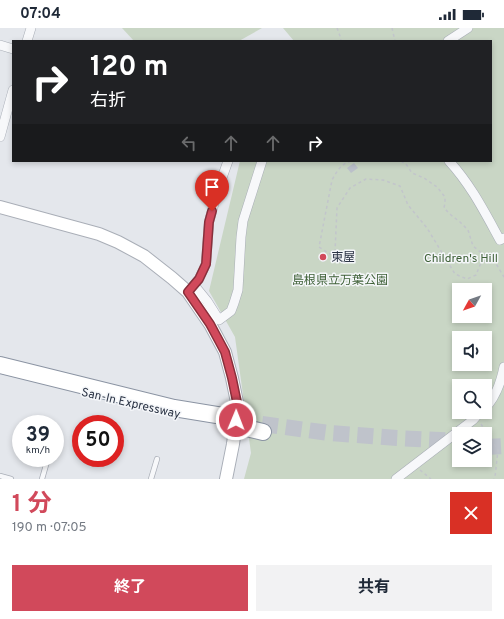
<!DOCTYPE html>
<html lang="ja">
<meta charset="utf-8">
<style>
:root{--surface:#fff;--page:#f2f2f3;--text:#1f2937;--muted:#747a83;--accent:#d1495b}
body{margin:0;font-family:Overpass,"Noto Sans JP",sans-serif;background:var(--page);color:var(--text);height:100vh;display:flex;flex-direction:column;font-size:15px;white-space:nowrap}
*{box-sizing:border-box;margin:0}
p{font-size:13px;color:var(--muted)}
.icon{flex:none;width:22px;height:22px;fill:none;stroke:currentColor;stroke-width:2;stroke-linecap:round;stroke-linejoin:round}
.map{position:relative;height:451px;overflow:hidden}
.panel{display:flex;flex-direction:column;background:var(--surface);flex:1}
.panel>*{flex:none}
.top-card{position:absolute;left:12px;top:12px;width:480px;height:122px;border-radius:0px;box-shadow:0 2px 6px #0003;background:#202124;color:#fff;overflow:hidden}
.needle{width:26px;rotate:230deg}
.fabs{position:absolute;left:452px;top:255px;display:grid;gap:8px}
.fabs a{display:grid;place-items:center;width:40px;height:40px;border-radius:0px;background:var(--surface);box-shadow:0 2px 6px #0003;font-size:20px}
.speed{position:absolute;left:12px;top:387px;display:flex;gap:8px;font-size:20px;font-weight:700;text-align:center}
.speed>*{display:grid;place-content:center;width:52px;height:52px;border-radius:50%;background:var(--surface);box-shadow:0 2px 6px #0003;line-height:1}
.speed small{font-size:10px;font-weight:400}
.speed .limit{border:6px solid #d22;background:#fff;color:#111}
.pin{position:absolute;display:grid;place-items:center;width:34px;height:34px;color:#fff;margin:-41px -17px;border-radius:50% 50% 50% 0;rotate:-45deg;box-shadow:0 0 4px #0007}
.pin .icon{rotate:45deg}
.me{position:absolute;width:44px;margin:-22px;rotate:1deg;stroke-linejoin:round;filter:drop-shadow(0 0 3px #0008)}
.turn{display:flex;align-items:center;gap:14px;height:84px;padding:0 12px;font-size:18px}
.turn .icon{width:52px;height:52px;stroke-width:2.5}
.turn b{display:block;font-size:28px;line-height:34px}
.lanes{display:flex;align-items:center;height:38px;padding:0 12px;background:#0003;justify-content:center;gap:20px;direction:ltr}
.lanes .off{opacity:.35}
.round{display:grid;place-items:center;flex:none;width:42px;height:42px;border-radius:0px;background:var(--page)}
.overview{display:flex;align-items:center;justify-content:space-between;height:68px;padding:0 12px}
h1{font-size:24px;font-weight:700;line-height:30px;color:var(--accent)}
.cta{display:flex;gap:8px;margin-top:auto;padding:8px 12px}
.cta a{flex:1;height:46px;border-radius:0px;background:var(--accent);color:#fff;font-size:16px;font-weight:700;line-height:46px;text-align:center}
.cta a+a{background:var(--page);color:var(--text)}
.status{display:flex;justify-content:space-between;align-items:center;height:28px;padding:0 20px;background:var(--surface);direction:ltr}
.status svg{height:11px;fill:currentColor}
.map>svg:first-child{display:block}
</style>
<div class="status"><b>07:04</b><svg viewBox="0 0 49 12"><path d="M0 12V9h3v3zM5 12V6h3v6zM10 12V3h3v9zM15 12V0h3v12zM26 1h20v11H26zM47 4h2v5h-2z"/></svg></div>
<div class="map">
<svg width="504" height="451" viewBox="0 0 504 451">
<rect width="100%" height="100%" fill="#e4e7ec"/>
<!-- green -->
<g fill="#c9d6c5" fill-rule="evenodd">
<polygon points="122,0 262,0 239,13 134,13"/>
<path d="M 283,0 L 504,0 L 504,451 L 244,451 L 251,425 L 235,309 L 209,263 L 239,137 L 240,133 L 491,133 L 491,13 L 294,13 ZM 459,262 L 485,262 L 485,288 L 459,288 ZM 459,310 L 485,310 L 485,336 L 459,336 ZM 459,358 L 485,358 L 485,384 L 459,384 ZM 459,406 L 485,406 L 485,432 L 459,432 Z"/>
</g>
<!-- building -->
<g fill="#bbc0ca">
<polygon points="354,135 358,140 351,145 347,140"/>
<polygon points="322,224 328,227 324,234 318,231"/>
</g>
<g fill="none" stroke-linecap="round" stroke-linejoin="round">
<!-- highway-tunnel -->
<g stroke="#bfc3cb" stroke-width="16" stroke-dasharray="16 8" stroke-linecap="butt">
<polyline points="262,396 329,405 397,410 459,413"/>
<polyline points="485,419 504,418"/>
</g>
<defs>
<g id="lane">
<polyline points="55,407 57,402"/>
<polyline points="0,448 11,451"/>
<polyline points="42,451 48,430"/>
<polyline points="151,451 157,431"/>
</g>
<g id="street">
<polyline points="27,13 31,0"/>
<polyline points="448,13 468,0"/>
<polyline points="0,17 13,21"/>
<polyline points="0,109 13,62"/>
<path d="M 449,133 C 471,157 484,183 500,212 L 504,210"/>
<polyline points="194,257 207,273 219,292 231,283 234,275 238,262 241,209 243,193 262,133"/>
<polyline points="190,262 199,251 206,236 209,194 218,161 228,133"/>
<path d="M 485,380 C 496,369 501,354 504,339"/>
<polyline points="396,451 473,392 480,384"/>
</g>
<polyline id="secondary" points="0,179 99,206 118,214 144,228 172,250 188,264 210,296 225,324 232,350 238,379 233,416 226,451"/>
<g id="highway">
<polyline points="0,337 174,380 229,389"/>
<polyline points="242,399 263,404"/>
</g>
</defs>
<!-- lane casing -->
<use href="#lane" stroke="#a9aeb7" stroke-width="6"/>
<!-- street casing -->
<use href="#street" stroke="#a9aeb7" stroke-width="10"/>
<!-- secondary casing -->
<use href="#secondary" stroke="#a9aeb7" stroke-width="14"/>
<!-- highway casing -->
<use href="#highway" stroke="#8b94a3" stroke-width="18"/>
<!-- path -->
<g stroke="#c2c5cb" stroke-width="1.5" stroke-dasharray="3 3" stroke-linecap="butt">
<polyline points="337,0 340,8 341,13"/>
<polyline points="392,0 395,13"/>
<path d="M 351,133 C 341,136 337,143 332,152 L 319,219 L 330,226 L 335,224 L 337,180 L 350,160 L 366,151 L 383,152 L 400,158 L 408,177 L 427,200 L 455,246 L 467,251 L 476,247 L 484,227"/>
<polyline points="401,133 406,136 412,145 424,150 437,159 445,169 445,175 444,180 451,187 460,194 468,202 473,218 484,227 492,229 504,249"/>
<polyline points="481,396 498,422 495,449 494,451"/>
<polyline points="420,442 431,451"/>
</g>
<!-- lane -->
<use href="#lane" stroke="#f7f8fa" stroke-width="4.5"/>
<!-- street -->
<use href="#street" stroke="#f7f8fa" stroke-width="9"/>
<!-- secondary -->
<use href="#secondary" stroke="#fff" stroke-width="12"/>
<!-- highway -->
<use href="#highway" stroke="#fff" stroke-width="16"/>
<defs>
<polyline id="highway-bridge" points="229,389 243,391"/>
</defs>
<!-- highway-bridge casing -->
<use href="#highway-bridge" stroke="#8b94a3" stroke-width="18" stroke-linecap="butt"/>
<!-- highway-bridge -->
<use href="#highway-bridge" stroke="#fff" stroke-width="16"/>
</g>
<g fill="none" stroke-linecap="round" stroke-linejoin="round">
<defs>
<polyline id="route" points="212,183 209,194 206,236 199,251 188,264 210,296 225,324 232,350 238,379 236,392"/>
</defs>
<!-- route casing -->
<use href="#route" stroke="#882f3b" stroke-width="10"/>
<!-- route -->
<use href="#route" stroke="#d1495b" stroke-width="7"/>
</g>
<!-- markers -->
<circle fill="#d1495b" stroke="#f4f6f9" stroke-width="1.5" cx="323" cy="229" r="4"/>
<g text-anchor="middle" stroke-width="3" stroke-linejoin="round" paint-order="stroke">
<!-- poi labels -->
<g font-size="12" fill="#2b3445" stroke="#f4f6f9" text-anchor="start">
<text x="331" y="233">東屋</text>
</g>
<!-- park labels -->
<g font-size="12" fill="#3f6138" stroke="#f4f6f9">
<text x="461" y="234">Children's Hill</text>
<text x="340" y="256">島根県立万葉公園</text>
</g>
<!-- street labels -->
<g font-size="12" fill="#2b3445" stroke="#f4f6f9">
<text transform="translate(131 375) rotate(13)" y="4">San-In Expressway</text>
</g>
</g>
</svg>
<div class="fabs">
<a><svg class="needle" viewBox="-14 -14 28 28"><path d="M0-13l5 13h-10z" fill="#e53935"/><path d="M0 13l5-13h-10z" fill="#747a83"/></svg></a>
<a><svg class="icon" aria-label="sound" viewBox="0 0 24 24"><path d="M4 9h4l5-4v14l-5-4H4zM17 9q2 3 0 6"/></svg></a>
<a><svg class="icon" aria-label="search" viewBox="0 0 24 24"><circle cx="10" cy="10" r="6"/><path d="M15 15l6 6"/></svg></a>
<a><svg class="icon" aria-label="layers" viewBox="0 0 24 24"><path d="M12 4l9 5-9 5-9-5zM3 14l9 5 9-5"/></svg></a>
</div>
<div class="speed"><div>39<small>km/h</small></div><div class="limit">50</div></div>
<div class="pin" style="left:212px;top:183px;background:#d93025"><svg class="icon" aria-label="arrive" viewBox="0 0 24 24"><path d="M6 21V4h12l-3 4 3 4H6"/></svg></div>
<svg class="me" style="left:236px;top:392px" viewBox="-20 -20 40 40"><circle r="17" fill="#d1495b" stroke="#fff" stroke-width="3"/><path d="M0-11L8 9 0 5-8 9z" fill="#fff"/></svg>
<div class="top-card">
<div class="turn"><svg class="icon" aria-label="right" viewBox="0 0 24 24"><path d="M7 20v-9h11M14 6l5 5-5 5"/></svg><div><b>120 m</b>右折</div></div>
<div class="lanes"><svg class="icon off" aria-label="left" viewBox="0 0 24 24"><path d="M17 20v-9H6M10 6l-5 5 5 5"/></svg><svg class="icon off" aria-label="ahead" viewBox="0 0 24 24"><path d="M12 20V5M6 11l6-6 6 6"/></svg><svg class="icon off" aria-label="ahead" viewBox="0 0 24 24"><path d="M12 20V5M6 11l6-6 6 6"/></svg><svg class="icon" aria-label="right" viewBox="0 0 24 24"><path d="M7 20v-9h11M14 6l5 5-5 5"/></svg></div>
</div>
</div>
<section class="panel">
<div class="overview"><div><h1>1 分</h1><p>190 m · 07:05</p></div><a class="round" style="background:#d93025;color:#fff"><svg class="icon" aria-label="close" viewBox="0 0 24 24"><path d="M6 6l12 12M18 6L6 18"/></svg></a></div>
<div class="cta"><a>終了</a><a>共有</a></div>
</section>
